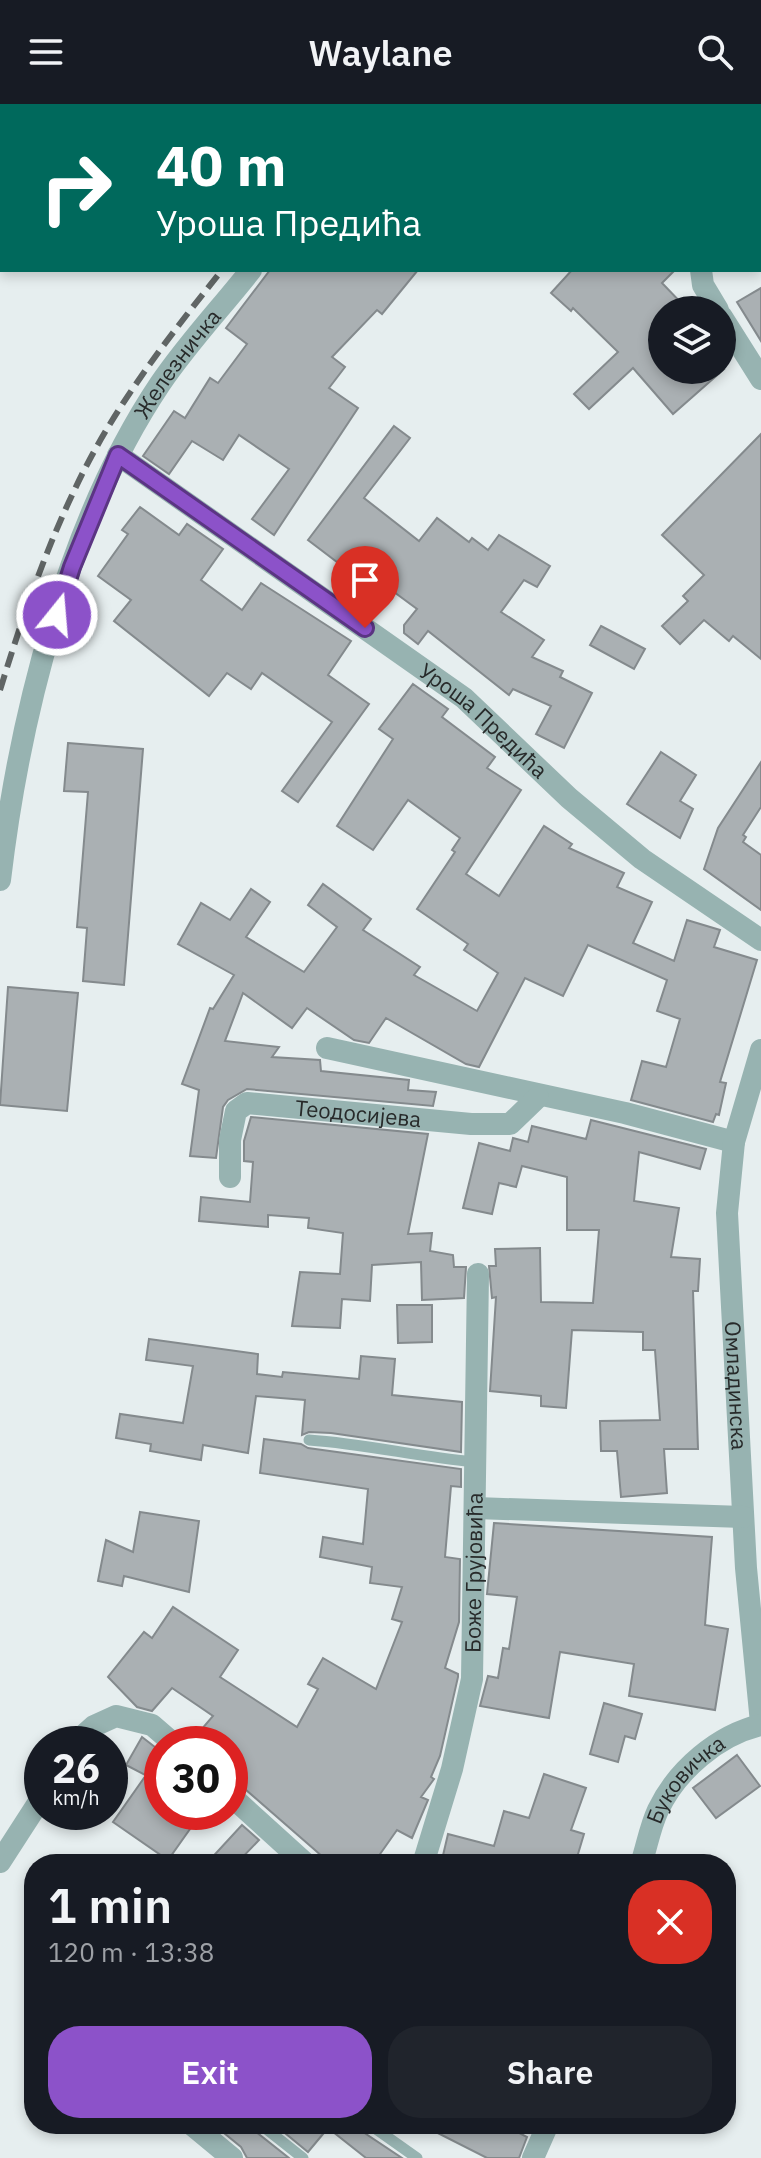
<!DOCTYPE html>
<meta charset="utf-8">
<style>
:root{--surface:#171b24;--page:#20242c;--text:#f1f3f6;--muted:#9ea1a6;--accent:#8c52c9}
body{margin:0;font-family:"IBM Plex Sans",sans-serif;background:var(--page);color:var(--text);height:100vh;display:flex;flex-direction:column;font-size:30px;white-space:nowrap}
*{box-sizing:border-box;margin:0}
p{font-size:26px;color:var(--muted)}
.icon{flex:none;width:44px;height:44px;fill:none;stroke:currentColor;stroke-width:2;stroke-linecap:round;stroke-linejoin:round}
.map{position:relative;flex:1;overflow:hidden}
.details{position:absolute;left:24px;top:1750px;width:712px;height:280px;display:flex;flex-direction:column;background:var(--surface);border-radius:32px;box-shadow:0 4px 12px #0003}
.details>*{flex:none}
.top-card{position:absolute;left:0px;top:0px;width:762px;height:168px;box-shadow:0 4px 12px #0003;background:#00695c;color:#fff;overflow:hidden}
.buttons{position:absolute;left:648px;top:192px;display:grid;gap:16px}
.buttons a{display:grid;place-items:center;width:88px;height:88px;border-radius:50%;background:var(--surface);box-shadow:0 4px 12px #0003;font-size:40px}
.speed{position:absolute;left:24px;top:1622px;display:flex;gap:16px;font-size:40px;font-weight:700;text-align:center}
.speed>*{display:grid;place-content:center;width:104px;height:104px;border-radius:50%;background:var(--surface);box-shadow:0 4px 12px #0003;line-height:1}
.speed small{font-size:20px;font-weight:400}
.speed .limit{border:12px solid #d22;background:#fff;color:#111}
.pin{position:absolute;display:grid;place-items:center;width:68px;height:68px;color:#fff;margin:-82px -34px;border-radius:50% 50% 50% 0;rotate:-45deg;box-shadow:0 0 8px #0007}
.pin .icon{rotate:45deg}
.me{position:absolute;width:88px;margin:-44px;rotate:17deg;stroke-linejoin:round;filter:drop-shadow(0 0 6px #0008)}
.turn{display:flex;align-items:center;gap:28px;height:168px;padding:0 24px;font-size:36px}
.turn .icon{width:104px;height:104px;stroke-width:2.5}
.turn b{display:block;font-size:56px;line-height:68px}
.round{display:grid;place-items:center;flex:none;width:84px;height:84px;border-radius:32px;background:var(--page)}
.head{display:flex;align-items:center;justify-content:space-between;height:136px;padding:0 24px}
h1{font-size:48px;font-weight:600;line-height:60px}
.cta{display:flex;gap:16px;margin-top:auto;padding:16px 24px}
.cta a{flex:1;height:92px;border-radius:32px;background:var(--accent);color:#fff;font-size:32px;font-weight:600;line-height:92px;text-align:center}
.cta a+a{background:var(--page);color:var(--text)}
header{display:flex;justify-content:space-between;align-items:center;height:104px;padding:0 24px;background:var(--surface);font-size:36px;font-weight:600}
.map>svg:first-child{display:block}
</style>
<header><svg class="icon" aria-label="menu" viewBox="0 0 24 24"><path d="M4 6h16M4 12h16M4 18h16"/></svg>Waylane<svg class="icon" aria-label="search" viewBox="0 0 24 24"><circle cx="10" cy="10" r="6"/><path d="M15 15l6 6"/></svg></header>
<div class="map">
<svg width="761" height="2054" viewBox="0 0 761 2054">
<rect width="100%" height="100%" fill="#e6eeef"/>
<!-- building -->
<g fill="#aab0b3" stroke="#848a8d" stroke-width="2">
<polygon points="270,166 418,166 382,210 377,206 332,253 345,263 329,284 358,304 274,431 252,415 289,365 239,331 223,356 192,337 169,370 143,352 174,307 185,314 210,274 218,279 247,240 226,224"/>
<polygon points="572,166 675,166 662,179 688,206 662,206 662,266 723,266 673,310 633,264 589,305 574,290 618,248 573,204 571,207 551,189"/>
<polygon points="761,184 761,237 737,198"/>
<polygon points="394,322 410,334 364,394 419,437 437,414 469,438 472,434 488,446 499,431 550,462 537,483 524,476 501,508 544,536 532,553 563,567 560,573 592,589 564,644 536,630 551,602 513,585 509,591 428,527 418,540 404,529 404,521 417,505 375,474 360,491 343,478 350,468 308,436"/>
<polygon points="761,330 761,555 733,532 729,537 704,516 680,540 662,522 688,497 683,492 704,471 662,431"/>
<polygon points="140,403 179,431 187,420 223,445 201,476 242,506 261,479 351,537 328,571 369,600 298,698 282,687 332,618 262,569 251,585 227,569 209,592 114,517 131,496 98,472 128,430 122,426"/>
<polygon points="601,522 645,545 634,565 590,541"/>
<polygon points="413,580 448,605 442,613 495,653 487,664 521,686 466,770 499,792 544,722 572,740 569,744 624,769 617,783 652,798 633,839 674,857 687,816 720,826 714,843 757,856 720,978 726,979 719,1011 716,1010 713,1018 631,996 642,957 666,963 680,915 657,907 667,876 588,841 563,892 525,874 479,963 466,960 386,914 369,939 354,936 307,904 292,924 243,889 225,937 279,943 272,953 320,956 321,967 409,976 408,986 436,988 433,1002 247,985 228,996 223,1003 216,1054 190,1052 199,986 182,980 210,904 213,905 234,871 178,840 201,799 230,816 251,785 270,798 246,833 304,868 337,823 308,801 323,780 371,815 363,826 420,863 414,871 477,907 498,869 464,846 468,840 417,805 455,748 452,746 460,734 408,696 373,746 337,722 393,635 379,625"/>
<polygon points="68,639 143,645 124,881 83,877 87,824 77,823 88,688 64,687"/>
<polygon points="661,648 696,671 680,697 693,705 680,734 627,700"/>
<polygon points="761,658 761,703 743,731 746,733 743,738 761,751 761,806 704,765 718,724"/>
<polygon points="8,883 78,889 67,1007 0,1001"/>
<polygon points="251,1013 428,1030 408,1130 432,1129 430,1147 453,1151 454,1163 466,1163 464,1194 422,1196 421,1158 372,1161 370,1197 342,1195 340,1224 292,1222 300,1168 340,1170 343,1129 308,1124 309,1114 268,1111 268,1123 199,1117 201,1093 250,1098 253,1058 244,1057 244,1037"/>
<polygon points="591,1016 706,1045 700,1065 639,1048 634,1097 679,1104 671,1153 700,1155 698,1187 693,1187 698,1345 664,1345 667,1389 621,1393 617,1347 601,1347 600,1317 660,1316 655,1246 643,1246 643,1228 572,1226 566,1304 541,1302 541,1292 490,1287 496,1193 492,1194 489,1162 496,1162 495,1145 540,1144 541,1198 593,1199 599,1126 567,1126 567,1073 522,1062 516,1083 499,1079 492,1110 463,1104 479,1039 510,1047 513,1034 528,1038 532,1022 586,1035"/>
<polygon points="397,1201 432,1201 432,1238 398,1239"/>
<polygon points="149,1235 258,1250 257,1270 282,1273 283,1268 359,1275 361,1252 395,1255 392,1291 462,1298 461,1348 331,1329 309,1328 302,1331 305,1296 256,1292 248,1349 203,1341 201,1356 150,1347 151,1340 116,1334 120,1310 183,1319 193,1262 146,1256"/>
<polygon points="264,1335 301,1340 308,1344 461,1365 461,1383 451,1382 445,1453 460,1455 459,1518 445,1564 458,1570 458,1573 440,1652 431,1673 434,1675 421,1693 428,1696 412,1734 397,1726 373,1760 331,1760 230,1672 230,1640 189,1640 213,1612 172,1584 152,1607 137,1603 108,1573 144,1528 152,1534 173,1503 238,1546 220,1573 297,1623 318,1585 308,1580 323,1554 376,1585 402,1518 392,1515 402,1483 370,1479 372,1463 320,1453 323,1433 363,1440 368,1385 260,1369"/>
<polygon points="140,1408 199,1417 189,1488 124,1472 122,1482 98,1477 106,1436 133,1448"/>
<polygon points="494,1419 712,1433 705,1521 728,1525 715,1606 629,1592 634,1560 560,1548 549,1614 480,1602 488,1572 498,1574 503,1544 509,1545 517,1493 487,1490"/>
<polygon points="604,1599 642,1610 635,1635 625,1632 618,1658 590,1650"/>
<polygon points="142,1633 160,1647 147,1672 126,1661"/>
<polygon points="737,1651 760,1682 716,1714 693,1684"/>
<polygon points="544,1670 586,1684 571,1726 584,1730 575,1760 441,1760 448,1730 494,1742 504,1707 529,1714"/>
<polygon points="144,1674 162,1687 162,1708 202,1708 168,1756 113,1718"/>
<polygon points="242,1721 259,1736 236,1760 206,1760"/>
<polygon points="213,2020 252,2020 255,2027 289,2054 247,2054 241,2043"/>
<polygon points="274,2020 351,2020 402,2054 366,2054 328,2024 308,2048"/>
<polygon points="420,2020 479,2020 495,2028 502,2020 527,2033 519,2054 487,2054"/>
</g>
<g fill="none" stroke-linecap="round" stroke-linejoin="round">
<!-- lane -->
<g stroke="#97b3b1" stroke-width="11">
<path d="M 309,1336 C 367,1340 418,1353 475,1358"/>
<polyline points="260,2020 303,2054"/>
<polyline points="369,2020 417,2054"/>
</g>
<!-- street -->
<g stroke="#97b3b1" stroke-width="22">
<polyline points="454,2 457,0"/>
<polyline points="728,2 729,0"/>
<polyline points="701,166 703,181 718,206"/>
<polyline points="722,213 761,275"/>
<path id="s1" d="M 118,351 L 464,594 L 569,694 L 642,755 L 761,836"/>
<path id="s2" d="M 0,776 C 19,614 68,417 160,280 C 187,240 221,204 251,166"/>
<polyline points="327,944 625,1009 734,1038"/>
<path id="s3" d="M 761,946 L 734,1038 L 727,1109 L 746,1464 L 761,1619"/>
<path id="s4" d="M 230,1073 L 230,1036 L 236,1007 L 247,999 L 471,1020 L 510,1020 L 538,993"/>
<polyline points="476,1404 743,1413"/>
<polyline points="74,1640 94,1622 116,1612 152,1621 174,1640"/>
<polyline points="230,1691 306,1760"/>
<polyline points="0,1758 42,1693"/>
<path id="s5" d="M 423,1760 L 452,1665 L 472,1575 L 478,1170"/>
<path id="s6" d="M 641,1760 C 647,1742 650,1723 658,1706 C 677,1666 718,1631 761,1621"/>
<polyline points="191,2020 232,2054"/>
<polyline points="533,2054 548,2020"/>
</g>
<!-- rail -->
<g stroke="#606565" stroke-width="6" stroke-dasharray="16 8" stroke-linecap="butt">
<polyline points="421,2 423,0"/>
<path d="M 0,586 C 21,518 44,449 75,385 C 112,305 168,234 222,166"/>
</g>
</g>
<g fill="none" stroke-linecap="round" stroke-linejoin="round">
<defs>
<polyline id="route" points="57,511 72,463 118,351 365,524"/>
</defs>
<!-- route casing -->
<use href="#route" stroke="#5b3583" stroke-width="20"/>
<!-- route -->
<use href="#route" stroke="#8c52c9" stroke-width="14"/>
</g>
<g text-anchor="middle" stroke-width="8" stroke-linejoin="round" paint-order="stroke">
<!-- street labels -->
<g font-size="22" fill="#272a2a" stroke="#e6eeef">
<text dy="8" stroke="none"><textPath href="#s2" startOffset="552">Железничка</textPath></text>
<text dy="8" stroke="none"><textPath href="#s1" startOffset="452">Уроша Предића</textPath></text>
<text dy="8" stroke="none"><textPath href="#s4" startOffset="192">Теодосијева</textPath></text>
<text dy="8" stroke="none"><textPath href="#s3" startOffset="340">Омладинска</textPath></text>
<text dy="8" stroke="none"><textPath href="#s5" startOffset="298">Боже Грујовића</textPath></text>
<text dy="8" stroke="none"><textPath href="#s6" startOffset="98">Буковичка</textPath></text>
</g>
</g>
</svg>
<div class="buttons">
<a><svg class="icon" aria-label="layers" viewBox="0 0 24 24"><path d="M12 4l9 5-9 5-9-5zM3 14l9 5 9-5"/></svg></a>
</div>
<div class="speed"><div>26<small>km/h</small></div><div class="limit">30</div></div>
<div class="pin" style="left:365px;top:524px;background:#d93025"><svg class="icon" aria-label="arrive" viewBox="0 0 24 24"><path d="M6 21V4h12l-3 4 3 4H6"/></svg></div>
<svg class="me" style="left:57px;top:511px" viewBox="-20 -20 40 40"><circle r="17" fill="#8c52c9" stroke="#fff" stroke-width="3"/><path d="M0-11L8 9 0 5-8 9z" fill="#fff"/></svg>
<div class="top-card">
<div class="turn"><svg class="icon" aria-label="right" viewBox="0 0 24 24"><path d="M7 20v-9h11M14 6l5 5-5 5"/></svg><div><b>40 m</b>Уроша Предића</div></div>
</div>
<section class="details">
<div class="head"><div><h1>1 min</h1><p>120 m · 13:38</p></div><a class="round" style="background:#d93025;color:#fff"><svg class="icon" aria-label="close" viewBox="0 0 24 24"><path d="M6 6l12 12M18 6L6 18"/></svg></a></div>
<div class="cta"><a>Exit</a><a>Share</a></div>
</section>
</div>
